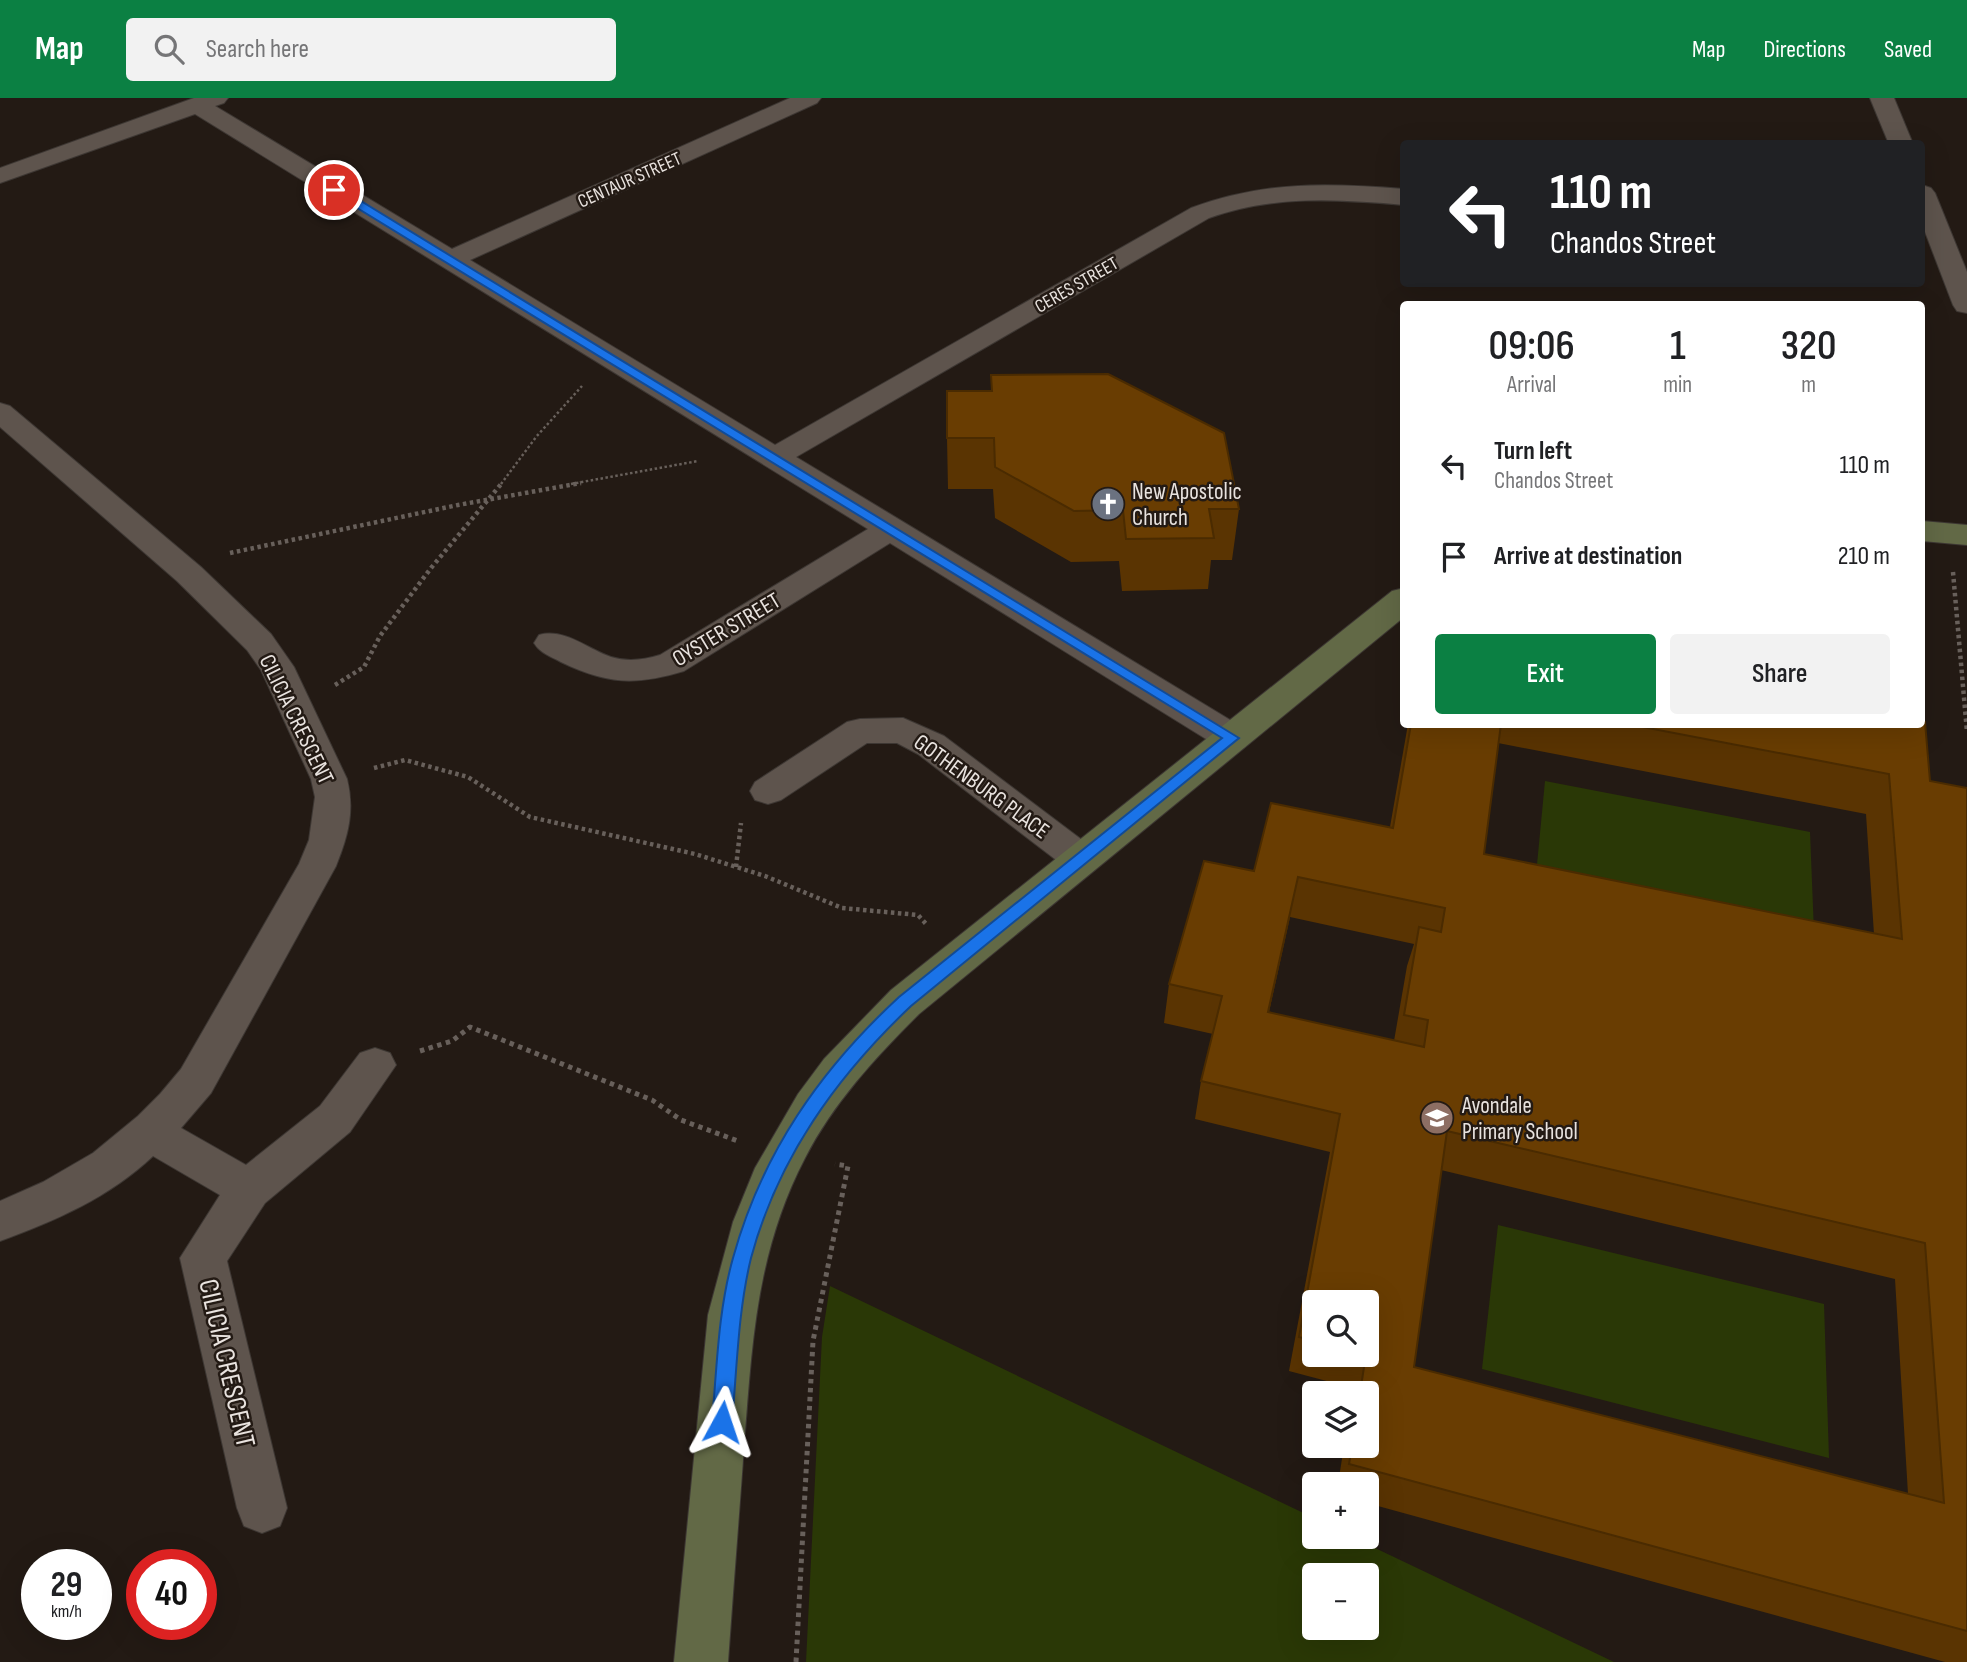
<!DOCTYPE html>
<meta charset="utf-8">
<style>
:root{--surface:#fff;--page:#f2f2f2;--text:#202124;--muted:#757577;--accent:#0b8043}
body{margin:0;font-family:"Sofia Sans Condensed",sans-serif;background:var(--page);color:var(--text);height:100vh;display:flex;flex-direction:column;font-size:26px;white-space:nowrap}
*{box-sizing:border-box;margin:0}
p{font-size:23px;color:var(--muted)}
.icon{flex:none;width:38px;height:38px;fill:none;stroke:currentColor;stroke-width:2;stroke-linecap:round;stroke-linejoin:round}
.map{position:relative;flex:1;overflow:hidden}
.drawer{position:absolute;left:1400px;top:203px;width:525px;height:427px;display:flex;flex-direction:column;background:var(--surface);border-radius:7px;box-shadow:0 7px 28px #0002}
.drawer>*{flex:none}
.guide{position:absolute;left:1400px;top:42px;width:525px;height:147px;border-radius:7px;box-shadow:0 7px 28px #0002;background:#202124;color:#fff;overflow:hidden}
.controls{position:absolute;left:1302px;top:1192px;display:grid;gap:14px}
.controls a{display:grid;place-items:center;width:77px;height:77px;border-radius:7px;background:var(--surface);box-shadow:0 7px 28px #0002;font-size:35px}
.speed{position:absolute;left:21px;top:1451px;display:flex;gap:14px;font-size:35px;font-weight:700;text-align:center}
.speed>*{display:grid;place-content:center;width:91px;height:91px;border-radius:50%;background:var(--surface);box-shadow:0 7px 28px #0002;line-height:1}
.speed small{font-size:18px;font-weight:400}
.speed .limit{border:10px solid #d22;background:#fff;color:#111}
.pin{position:absolute;display:grid;place-items:center;width:60px;height:60px;color:#fff;margin:-30px;border:4px solid #fff;border-radius:50%;box-shadow:0 2px 7px #0007}
.me{position:absolute;width:77px;margin:-38px;rotate:5deg;stroke-linejoin:round;filter:drop-shadow(0 0 5px #0008)}
.turn{display:flex;align-items:center;gap:24px;height:147px;padding:0 35px;font-size:32px}
.turn .icon{width:91px;height:91px;stroke-width:2.5}
.turn b{display:block;font-size:49px;line-height:60px}
.eta{display:flex;justify-content:space-evenly;align-items:center;height:119px;text-align:center}
.eta b{font-size:42px;font-weight:600;line-height:49px}
.primary-button{display:flex;gap:14px;margin-top:auto;padding:14px 35px}
.primary-button a{flex:1;height:80px;border-radius:7px;background:var(--accent);color:#fff;font-size:28px;font-weight:600;line-height:80px;text-align:center}
.primary-button a+a{background:var(--page);color:var(--text)}
ul{padding:0;list-style:none}
li{display:flex;align-items:center;gap:21px;height:91px;padding:0 35px}
li div{flex:1}
li b{display:block;font-size:26px}
li em{font-style:normal}
header{display:flex;align-items:center;gap:42px;box-sizing:border-box;height:98px;padding:0 35px;background:var(--accent);color:#fff}
header strong{font-size:33px}
nav{display:flex;gap:38px;margin-inline-start:auto;font-size:24px}
.search{width:490px;height:63px;background:var(--page);display:flex;align-items:center;gap:18px;box-sizing:border-box;padding:0 24px;border-radius:7px;color:var(--muted);font-size:26px}
.map>svg:first-child{display:block}
</style>
<header>
<strong>Map</strong>
<div class="search"><svg class="icon" aria-label="search" viewBox="0 0 24 24"><circle cx="10" cy="10" r="6"/><path d="M15 15l6 6"/></svg>Search here</div>
<nav><a>Map</a><a>Directions</a><a>Saved</a></nav>
</header>
<div class="map">
<svg width="1967" height="1564" viewBox="0 0 1967 1564">
<rect width="100%" height="100%" fill="#231a14"/>
<!-- green -->
<g fill="#2a3806" fill-rule="evenodd">
<polygon points="1545,683 1810,734 1814,834 1536,777"/>
<polygon points="1498,1127 1824,1206 1829,1360 1482,1271"/>
<path d="M 830,1188 L 1314,1420 L 1314,1438 L 1352,1439 L 1614,1564 L 806,1564 L 822,1239 ZM 1314,1477 L 1367,1477 L 1367,1530 L 1314,1530 Z"/>
</g>
<g fill="none" stroke-linecap="round" stroke-linejoin="round">
<defs>
<g id="street">
<path d="M 194,0 L 228,0 L 224,5 L 215,8 L 452,151 L 790,0 L 821,0 L 817,5 L 470,162 L 775,347 L 1191,110 C 1264,83 1327,85 1404,91 L 1404,107 C 1337,101 1273,97 1209,120 L 796,359 L 1245,631 L 1250,640 L 1245,649 L 1232,653 L 1219,649 L 890,445 L 684,573 C 635,588 607,586 561,564 C 550,558 540,555 534,545 L 539,537 C 565,530 587,551 611,559 C 627,564 644,562 660,557 L 868,431 L 195,16 L 0,85 L 0,70 Z"/>
<polygon points="1870,0 1894,0 1913,46 1889,46"/>
<polygon points="1922,87 1931,90 1935,95 1967,174 1967,215 1957,213 1953,207 1922,126"/>
<path d="M 0,305 L 10,308 L 201,469 L 271,536 L 294,569 L 347,681 C 355,713 348,738 336,768 L 211,995 L 181,1030 L 246,1067 L 320,1008 L 360,955 L 375,950 L 390,955 L 396,967 L 350,1034 L 265,1105 L 227,1163 L 287,1410 L 280,1428 L 262,1435 L 244,1428 L 237,1410 L 180,1160 L 220,1097 L 153,1058 C 110,1099 55,1123 0,1143 L 0,1103 L 43,1084 L 93,1055 L 138,1018 L 160,996 L 181,971 L 299,766 L 309,742 L 315,699 L 311,681 L 261,572 L 247,552 L 177,483 L 0,329 Z"/>
<polygon points="903,620 944,638 1094,751 1100,761 1094,771 1081,775 1068,771 918,656 897,645 867,645 781,702 768,706 755,702 750,693 755,684 847,624 860,621"/>
</g>
<g id="secondary">
<polygon points="1922,423 1967,427 1967,447 1922,443"/>
<path d="M 1404,490 L 1404,519 L 919,916 C 876,959 833,1005 805,1060 C 756,1154 752,1245 744,1348 C 739,1420 733,1492 728,1564 L 674,1564 L 708,1217 L 733,1124 L 755,1070 L 798,996 L 824,961 L 891,892 L 1392,493 Z"/>
</g>
</defs>
<!-- street casing -->
<use href="#street" stroke="#3d3733" stroke-width="2"/>
<!-- secondary casing -->
<use href="#secondary" stroke="#3d3733" stroke-width="2"/>
<!-- path-far2 -->
<g stroke="#68605b" stroke-width="2.5" stroke-dasharray="2.5 2.5" stroke-linecap="butt">
<polyline points="501,386 536,339 582,288"/>
<polyline points="571,386 698,363"/>
</g>
<!-- path-far1 -->
<g stroke="#68605b" stroke-width="4.5" stroke-dasharray="3.5 3.5" stroke-linecap="butt">
<polyline points="230,455 458,407 581,385"/>
<polyline points="1953,474 1967,634"/>
<polyline points="335,587 364,569 380,538 431,470 502,385"/>
<polyline points="374,670 405,662 468,679 530,719 695,756 765,778 842,810 918,817 927,827"/>
<polyline points="736,769 741,725"/>
</g>
<!-- path -->
<g stroke="#68605b" stroke-width="5" stroke-dasharray="4.5 4.5" stroke-linecap="butt">
<polyline points="420,953 452,943 470,929 652,1002 681,1022 738,1043"/>
<polyline points="796,1564 813,1243 848,1068 835,1066"/>
</g>
<!-- street -->
<use href="#street" fill="#5e544d" fill-rule="evenodd"/>
<!-- secondary -->
<use href="#secondary" fill="#626946" fill-rule="evenodd"/>
</g>
<!-- wall -->
<g fill="#5a3402" fill-rule="evenodd">
<polygon points="991,277 1239,411 1232,462 1211,462 1208,491 1122,493 1119,463 1071,464 995,420 993,391 948,391 947,340 991,293"/>
<path d="M 1408,626 L 1922,626 L 1930,683 L 1967,690 L 1967,1564 L 1945,1564 L 1367,1405 L 1367,1386 L 1338,1386 L 1344,1348 L 1367,1348 L 1367,1295 L 1352,1295 L 1353,1290 L 1289,1273 L 1330,1054 L 1195,1021 L 1201,983 L 1213,936 L 1164,925 L 1169,886 L 1254,773 L 1390,729 ZM 1498,645 L 1866,716 L 1874,836 L 1484,756 ZM 1290,819 L 1414,846 L 1407,868 L 1394,943 L 1269,914 ZM 1441,1072 L 1895,1181 L 1908,1396 L 1414,1269 ZM 1314,1204 L 1367,1256 L 1314,1256 Z"/>
</g>
<!-- building -->
<g fill="#693d02" stroke="#4a2b01" stroke-width="2" fill-rule="evenodd">
<polygon points="1108,276 1224,335 1239,411 1209,411 1214,440 1126,441 1123,412 1074,413 995,369 994,340 947,340 947,293 992,293 991,277"/>
<path d="M 1922,623 L 1925,624 L 1930,683 L 1967,690 L 1967,1533 L 1349,1366 L 1352,1348 L 1367,1348 L 1367,1295 L 1360,1295 L 1366,1256 L 1367,1256 L 1367,1204 L 1314,1204 L 1314,1243 L 1299,1239 L 1340,1016 L 1201,983 L 1222,898 L 1169,886 L 1204,763 L 1254,773 L 1271,705 L 1393,730 L 1411,626 L 1501,626 L 1484,756 L 1902,841 L 1889,676 L 1627,626 L 1922,626 ZM 1298,779 L 1445,810 L 1441,834 L 1419,829 L 1404,917 L 1428,922 L 1424,949 L 1268,914 ZM 1447,1033 L 1925,1145 L 1944,1405 L 1414,1269 Z"/>
</g>
<!-- route -->
<path fill="#1a73e8" stroke="#114b97" stroke-width="2" d="M 331,89 L 338,89 L 1239,640 L 911,908 C 836,979 778,1060 751,1160 C 738,1213 737,1270 732,1324 L 729,1331 L 722,1333 L 715,1331 L 712,1324 C 717,1269 718,1213 733,1160 C 762,1055 820,972 899,899 L 1222,640 L 331,94 Z"/>
<!-- icons -->
<defs>
<symbol id="church-disc" viewBox="-11 -11 22 22"><circle r="9.5" fill="#6b7280" stroke="#231a14"/><path d="M-1.2-6h2.4v3.5h3.3v2.4h-3.3V6h-2.4V-.1h-3.3v-2.4h3.3Z" fill="#fff"/></symbol>
<symbol id="school-disc" viewBox="-11 -11 22 22"><circle r="9.5" fill="#8d6e63" stroke="#231a14"/><path d="M0-5L7-2L0 1L-7-2ZM-4 1L0 2.5L4 1V4Q0 6-4 4Z" fill="#fff"/></symbol>
</defs>
<g fill-rule="evenodd">
<use href="#church-disc" x="1089" y="387" width="38" height="38"/>
<use href="#school-disc" x="1418" y="1001" width="38" height="38"/>
</g>
<g text-anchor="middle" stroke-width="5" stroke-linejoin="round" paint-order="stroke">
<!-- far-street labels -->
<g font-size="19" fill="#e9e3df" stroke="#231a14">
<text transform="translate(629 81) rotate(-24)" y="7">CENTAUR STREET</text>
<text transform="translate(1076 186) rotate(-30)" y="7">CERES STREET</text>
</g>
<!-- poi labels -->
<g font-size="23" fill="#e9e3df" stroke="#231a14" text-anchor="start">
<text x="1132" y="401">New Apostolic<tspan x="1132" dy="26">Church</tspan></text>
<text x="1462" y="1015">Avondale<tspan x="1462" dy="26">Primary School</tspan></text>
</g>
<!-- street labels -->
<g font-size="23" fill="#e9e3df" stroke="#231a14">
<text transform="translate(726 531) rotate(-31)" y="8">OYSTER STREET</text>
<text transform="translate(297 621) rotate(64)" y="8">CILICIA CRESCENT</text>
<text transform="translate(982 688) rotate(36)" y="8">GOTHENBURG PLACE</text>
</g>
<!-- near-street labels -->
<g font-size="28" fill="#e9e3df" stroke="#231a14">
<text transform="translate(228 1265) rotate(77)" y="10">CILICIA CRESCENT</text>
</g>
</g>
</svg>
<div class="controls">
<a><svg class="icon" aria-label="search" viewBox="0 0 24 24"><circle cx="10" cy="10" r="6"/><path d="M15 15l6 6"/></svg></a>
<a><svg class="icon" aria-label="layers" viewBox="0 0 24 24"><path d="M12 4l9 5-9 5-9-5zM3 14l9 5 9-5"/></svg></a>
<a>+</a>
<a>−</a>
</div>
<div class="speed"><div>29<small>km/h</small></div><div class="limit">40</div></div>
<div class="pin" style="left:334px;top:92px;background:#d93025"><svg class="icon" aria-label="arrive" viewBox="0 0 24 24"><path d="M6 21V4h12l-3 4 3 4H6"/></svg></div>
<svg class="me" style="left:722px;top:1324px" viewBox="-20 -20 40 40"><path d="M0-17L14 15 0 8-14 15z" fill="#1a73e8" stroke="#fff" stroke-width="4"/></svg>
<div class="guide">
<div class="turn"><svg class="icon" aria-label="left" viewBox="0 0 24 24"><path d="M17 20v-9H6M10 6l-5 5 5 5"/></svg><div><b>110 m</b>Chandos Street</div></div>
</div>
<section class="drawer">
<div class="eta">
<div><b>09:06</b><p>Arrival</p></div>
<div><b>1</b><p>min</p></div>
<div><b>320</b><p>m</p></div>
</div>
<ul>
<li><svg class="icon" aria-label="left" viewBox="0 0 24 24"><path d="M17 20v-9H6M10 6l-5 5 5 5"/></svg><div><b>Turn left</b><p>Chandos Street</p></div><em>110 m</em></li>
<li><svg class="icon" aria-label="arrive" viewBox="0 0 24 24"><path d="M6 21V4h12l-3 4 3 4H6"/></svg><div><b>Arrive at destination</b></div><em>210 m</em></li>
</ul>
<div class="primary-button"><a>Exit</a><a>Share</a></div>
</section>
</div>
